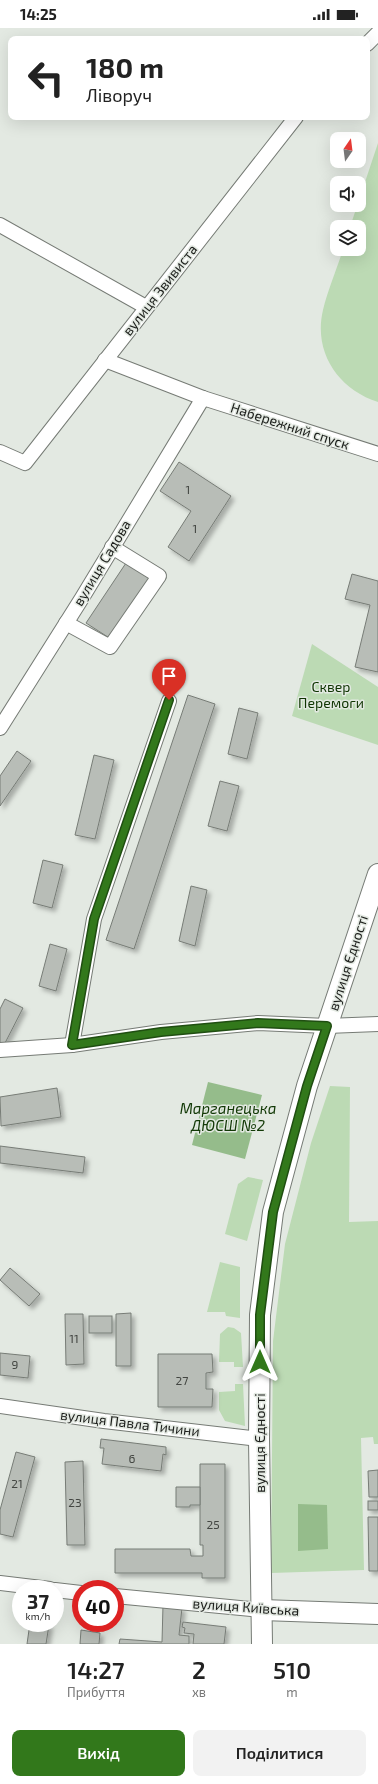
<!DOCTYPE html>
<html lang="uk">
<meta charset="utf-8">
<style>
:root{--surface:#fff;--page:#f2f2f2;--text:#222;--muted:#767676;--accent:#32781b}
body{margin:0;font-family:"Exo 2",sans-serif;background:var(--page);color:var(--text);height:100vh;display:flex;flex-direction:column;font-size:15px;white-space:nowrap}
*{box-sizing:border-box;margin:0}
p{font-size:13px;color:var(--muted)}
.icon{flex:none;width:22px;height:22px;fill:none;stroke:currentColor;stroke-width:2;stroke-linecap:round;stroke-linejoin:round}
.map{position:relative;height:1616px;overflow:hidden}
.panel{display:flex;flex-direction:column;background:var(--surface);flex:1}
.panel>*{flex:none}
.top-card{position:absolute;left:8px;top:8px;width:362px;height:84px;border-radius:8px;box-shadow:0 4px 16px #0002;background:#fff;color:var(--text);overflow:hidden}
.needle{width:26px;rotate:14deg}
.buttons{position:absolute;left:330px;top:104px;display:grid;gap:8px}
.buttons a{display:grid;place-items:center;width:36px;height:36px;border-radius:8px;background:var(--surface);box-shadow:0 4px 16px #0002;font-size:20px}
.speed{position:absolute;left:12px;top:1552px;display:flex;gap:8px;font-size:20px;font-weight:700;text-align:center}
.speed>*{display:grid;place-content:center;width:52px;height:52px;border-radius:50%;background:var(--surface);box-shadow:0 4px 16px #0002;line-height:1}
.speed small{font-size:10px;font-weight:400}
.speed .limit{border:6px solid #d22;background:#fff;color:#111}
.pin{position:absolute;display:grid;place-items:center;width:34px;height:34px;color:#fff;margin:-41px -17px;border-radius:50% 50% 50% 0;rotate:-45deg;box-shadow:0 0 4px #0007}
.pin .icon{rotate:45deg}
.me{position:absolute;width:44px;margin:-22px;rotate:0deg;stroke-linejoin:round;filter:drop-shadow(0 0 3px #0008)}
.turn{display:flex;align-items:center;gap:14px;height:84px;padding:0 12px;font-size:18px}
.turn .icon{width:52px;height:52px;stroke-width:2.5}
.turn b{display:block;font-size:28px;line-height:34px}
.eta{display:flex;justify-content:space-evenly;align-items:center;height:68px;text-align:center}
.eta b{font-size:24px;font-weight:600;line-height:28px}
.action{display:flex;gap:8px;margin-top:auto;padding:8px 12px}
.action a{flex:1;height:46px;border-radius:8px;background:var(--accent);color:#fff;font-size:16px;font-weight:600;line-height:46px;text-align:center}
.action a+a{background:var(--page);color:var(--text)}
.status{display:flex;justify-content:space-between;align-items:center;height:28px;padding:0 20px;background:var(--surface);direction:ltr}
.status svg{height:11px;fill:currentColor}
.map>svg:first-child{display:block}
</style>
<div class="status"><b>14:25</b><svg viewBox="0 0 49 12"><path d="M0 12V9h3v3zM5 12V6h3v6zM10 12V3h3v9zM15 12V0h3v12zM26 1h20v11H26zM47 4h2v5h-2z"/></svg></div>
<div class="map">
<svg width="378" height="1616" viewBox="0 0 378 1616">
<defs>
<filter id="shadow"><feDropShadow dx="3.5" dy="3.5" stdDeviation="2" flood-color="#0004"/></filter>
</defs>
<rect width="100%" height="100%" fill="#e3e9e2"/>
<!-- green -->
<g fill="#bcdab4">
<path d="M 378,115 L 378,374 C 338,361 313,324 323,282 C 328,261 337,241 343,221 L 359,221 L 359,199 L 350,199 Z"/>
<polygon points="312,616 378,659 378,717 292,688"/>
<polygon points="330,1058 350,1059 349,1194 378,1193 378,1416 374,1416 373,1409 361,1410 364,1542 271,1545 273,1313 285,1216 311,1115"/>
<polygon points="248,1149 263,1152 247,1213 225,1206 238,1156"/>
<polygon points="220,1234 240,1239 240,1290 226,1288 225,1284 207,1284"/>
<polygon points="228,1299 234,1300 241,1305 243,1339 234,1339 234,1334 219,1334 220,1306"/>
<polygon points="235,1356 243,1356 245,1398 225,1393 219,1382 219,1364 235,1363"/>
</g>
<!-- water -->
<g fill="#95bc8b">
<polygon points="208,1054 262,1067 245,1131 192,1117"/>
<polygon points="298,1476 327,1477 328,1521 298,1523"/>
</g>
<!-- building -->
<g fill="#b8bdb7" stroke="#777c76" filter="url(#shadow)">
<polygon points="179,434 231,468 189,533 168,519 191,483 160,463"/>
<polygon points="126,535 150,551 111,611 86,595"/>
<polygon points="352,546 378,553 378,644 355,639 370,577 345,571"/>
<polygon points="188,667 215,676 134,921 106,912"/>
<polygon points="239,680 258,685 247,731 228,726"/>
<polygon points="17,723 31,733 0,778 0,748"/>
<polygon points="94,727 114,732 95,811 75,807"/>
<polygon points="220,753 239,758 227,803 208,798"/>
<polygon points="43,832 63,837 52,880 33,875"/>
<polygon points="191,858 207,862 195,918 179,913"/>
<polygon points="50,916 67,921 56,963 39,958"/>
<polygon points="5,971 23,980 4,1017 0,1015 0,981"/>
<polygon points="57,1060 61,1089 1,1098 0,1069"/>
<polygon points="0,1118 85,1129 83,1145 0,1135"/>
<polygon points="10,1240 40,1266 29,1278 0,1252"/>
<polygon points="131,1285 131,1338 116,1338 116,1286"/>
<polygon points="65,1286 83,1286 84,1336 66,1337"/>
<rect x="89" y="1288" width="23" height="17"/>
<polygon points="0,1325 30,1328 28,1350 0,1347"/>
<polygon points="158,1326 212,1326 213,1344 206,1345 206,1361 213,1361 212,1379 158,1379"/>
<polygon points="101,1411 166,1419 166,1427 163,1426 161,1443 102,1436 104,1420 100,1420"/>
<polygon points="16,1424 35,1429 13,1509 0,1506 0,1482"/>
<polygon points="83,1433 85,1517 67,1517 65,1434"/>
<polygon points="200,1436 225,1436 225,1550 202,1550 202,1545 115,1545 115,1521 190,1521 191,1528 203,1528 203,1517 200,1517"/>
<polygon points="378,1442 378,1469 369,1469 368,1443"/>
<polygon points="176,1459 200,1459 200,1477 190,1477 190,1479 176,1479"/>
<rect x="368" y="1473" width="10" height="9"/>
<polygon points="368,1489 378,1489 378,1543 369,1543"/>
<polygon points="163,1577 182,1580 179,1607 189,1608 189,1616 119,1616 120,1611 162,1614"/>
<polygon points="183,1594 226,1599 224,1616 193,1616 194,1606 184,1605 185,1600 182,1599"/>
<polygon points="30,1595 49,1597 46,1616 27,1616"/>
<polygon points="81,1602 100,1605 99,1616 80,1616"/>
</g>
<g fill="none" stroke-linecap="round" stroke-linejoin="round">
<defs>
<g id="street">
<polyline points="367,16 378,5"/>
<polyline points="0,197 146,279"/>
<polyline points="105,332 203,370 378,426"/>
<polyline points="0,424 25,435 296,89"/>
<polyline points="66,595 110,619 159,548 112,519"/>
<polyline points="0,700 82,570 203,370"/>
<polyline points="72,1017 94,891 169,673"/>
<polyline points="0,1022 72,1017 161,1004 258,995 327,998 378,996"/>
<polyline points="0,1378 104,1393 259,1411"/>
<polyline points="0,1555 50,1561"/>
<polyline points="55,1562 81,1565"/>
<polyline points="115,1568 262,1582"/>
</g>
<g id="secondary">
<polyline points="262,1582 378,1586"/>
<polyline points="262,1616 259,1411 260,1287 273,1184 307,1058 378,846"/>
</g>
</defs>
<!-- street casing -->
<use href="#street" stroke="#767b75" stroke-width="16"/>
<!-- secondary casing -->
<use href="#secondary" stroke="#767b75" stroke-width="22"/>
<!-- street -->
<use href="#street" stroke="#fff" stroke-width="14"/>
<!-- secondary -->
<use href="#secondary" stroke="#fff" stroke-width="20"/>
</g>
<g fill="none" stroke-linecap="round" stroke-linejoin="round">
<defs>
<polyline id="route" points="169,672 94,891 72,1017 161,1004 258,995 327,998 307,1058 273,1184 260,1287 260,1334"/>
</defs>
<!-- route casing -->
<use href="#route" stroke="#204e12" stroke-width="10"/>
<!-- route -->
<use href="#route" stroke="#32781b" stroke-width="7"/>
</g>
<g text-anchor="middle" stroke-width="3" stroke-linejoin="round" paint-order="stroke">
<!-- number labels -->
<g font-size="12" fill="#434642">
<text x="188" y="466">1</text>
<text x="195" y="505">1</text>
<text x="74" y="1315">11</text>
<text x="15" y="1341">9</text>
<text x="182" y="1357">27</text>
<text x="132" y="1435">6</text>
<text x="17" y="1460">21</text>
<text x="75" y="1479">23</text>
<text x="213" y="1501">25</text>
</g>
<!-- street labels -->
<g font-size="14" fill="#1c1e1b" stroke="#e3e9e2">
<text transform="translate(160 262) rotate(-52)" y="5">вулиця Звивиста</text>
<text transform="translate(290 398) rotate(18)" y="5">Набережний спуск</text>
<text transform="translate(102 535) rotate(-59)" y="5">вулиця Садова</text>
<text transform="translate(348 935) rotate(-72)" y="5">вулиця Єдності</text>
<text transform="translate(130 1395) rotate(7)" y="5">вулиця Павла Тичини</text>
<text transform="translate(260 1415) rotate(-90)" y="5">вулиця Єдності</text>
<text transform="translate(246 1579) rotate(4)" y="5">вулиця Київська</text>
</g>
<!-- park labels -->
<g font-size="14" fill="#0e3401" stroke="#e3e9e2">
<text x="331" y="664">Сквер<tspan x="331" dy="16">Перемоги</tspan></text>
</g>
<!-- water labels -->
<g font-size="15" font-style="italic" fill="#123906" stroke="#e3e9e2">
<text x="228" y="1086">Марганецька<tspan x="228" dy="17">ДЮСШ №2</tspan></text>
</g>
</g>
</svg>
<div class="buttons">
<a><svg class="needle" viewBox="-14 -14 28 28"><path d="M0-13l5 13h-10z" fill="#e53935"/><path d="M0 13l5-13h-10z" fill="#767676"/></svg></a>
<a><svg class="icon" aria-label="sound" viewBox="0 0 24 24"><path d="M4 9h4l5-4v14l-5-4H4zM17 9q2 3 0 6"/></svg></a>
<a><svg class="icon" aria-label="layers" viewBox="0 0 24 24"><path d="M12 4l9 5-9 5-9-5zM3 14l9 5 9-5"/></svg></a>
</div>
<div class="speed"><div>37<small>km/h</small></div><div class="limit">40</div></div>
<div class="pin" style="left:169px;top:672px;background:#d93025"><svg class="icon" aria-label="arrive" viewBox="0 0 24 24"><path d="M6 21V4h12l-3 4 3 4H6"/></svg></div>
<svg class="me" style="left:260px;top:1334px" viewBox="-20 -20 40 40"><path d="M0-17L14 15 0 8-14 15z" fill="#32781b" stroke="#fff" stroke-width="4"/></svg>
<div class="top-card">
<div class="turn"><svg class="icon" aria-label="left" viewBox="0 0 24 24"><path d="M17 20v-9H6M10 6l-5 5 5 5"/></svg><div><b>180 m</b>Ліворуч</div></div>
</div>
</div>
<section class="panel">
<div class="eta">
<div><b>14:27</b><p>Прибуття</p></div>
<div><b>2</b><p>хв</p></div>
<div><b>510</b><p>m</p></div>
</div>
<div class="action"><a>Вихід</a><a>Поділитися</a></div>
</section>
